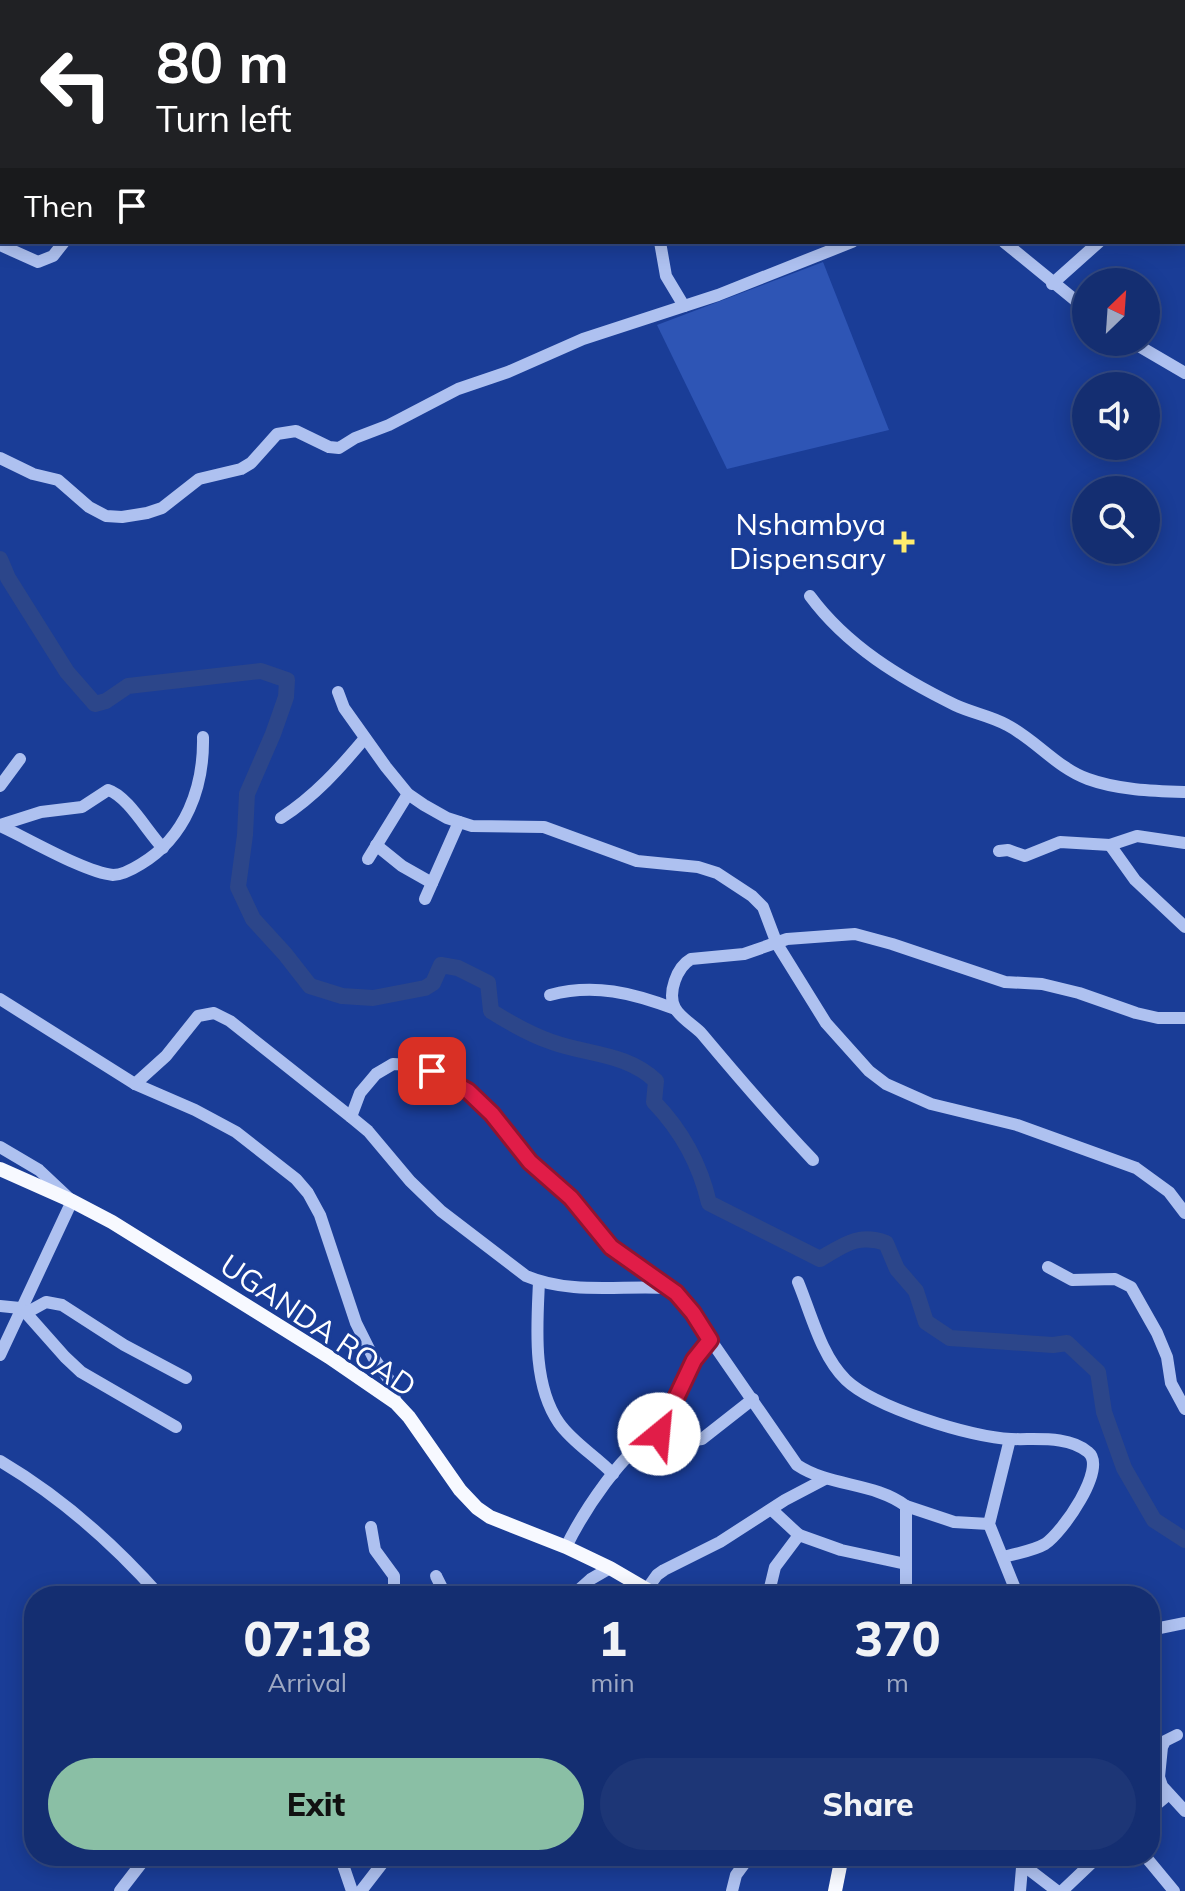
<!DOCTYPE html>
<style>
:root{--surface:#142e71;--page:#1d3676;--text:#f1f3f6;--muted:#9da8c3;--line:#334a84;--accent:#8abfa5}
body{margin:0;font-family:Mulish,sans-serif;background:var(--page);color:var(--text);height:100vh;display:flex;flex-direction:column;font-size:30px;white-space:nowrap}
*{box-sizing:border-box;margin:0}
p{font-size:26px;color:var(--muted)}
.icon{flex:none;width:44px;height:44px;fill:none;stroke:currentColor;stroke-width:2;stroke-linecap:round;stroke-linejoin:round}
.map{position:relative;flex:1;overflow:hidden}
.details{position:absolute;left:24px;top:1586px;width:1136px;height:280px;display:flex;flex-direction:column;background:var(--surface);border-radius:32px;box-shadow:0 4px 20px #0003,0 0 0 2px var(--line)}
.details>*{flex:none}
.banner{position:absolute;left:0px;top:0px;width:1186px;height:244px;box-shadow:0 4px 20px #0003,0 0 0 2px var(--line);background:#202124;color:#fff;overflow:hidden}
.needle{width:52px;rotate:25deg}
.buttons{position:absolute;left:1072px;top:268px;display:grid;gap:16px}
.buttons a{display:grid;place-items:center;width:88px;height:88px;border-radius:50%;background:var(--surface);box-shadow:0 4px 20px #0003,0 0 0 2px var(--line);font-size:40px}
.pin{position:absolute;display:grid;place-items:center;width:68px;height:68px;color:#fff;margin:-34px;border-radius:16px;box-shadow:0 4px 12px #0006}
.me{position:absolute;width:88px;margin:-44px;rotate:28deg;stroke-linejoin:round;filter:drop-shadow(0 0 6px #0008)}
.turn{display:flex;align-items:center;gap:28px;height:168px;padding:0 24px;font-size:36px}
.turn .icon{width:104px;height:104px;stroke-width:2.5}
.turn b{display:block;font-size:56px;line-height:68px}
.then{display:flex;align-items:center;height:76px;padding:0 24px;background:#0003;gap:16px;font-size:30px}
.eta{display:flex;justify-content:space-evenly;align-items:center;height:136px;text-align:center}
.eta b{font-size:48px;font-weight:800;line-height:56px}
.cta{display:flex;gap:16px;margin-top:auto;padding:16px 24px}
.cta a{flex:1;height:92px;border-radius:48px;background:var(--accent);color:#111;font-size:32px;font-weight:800;line-height:92px;text-align:center}
.cta a+a{background:var(--page);color:var(--text)}
.map>svg:first-child{display:block}
</style>
<div class="map">
<svg width="1185" height="1891" viewBox="0 0 1185 1891">
<rect width="100%" height="100%" fill="#1a3d97"/>
<!-- green -->
<polygon fill="#2e55b5" points="823,262 889,430 727,469 657,325"/>
<g fill="none" stroke-linecap="round" stroke-linejoin="round">
<!-- river -->
<path stroke="#2c468a" stroke-width="16" d="M 0,559 L 8,578 L 67,672 L 95,704 L 106,701 L 128,686 L 261,671 L 287,680 L 286,697 L 273,734 L 247,794 L 245,835 L 238,887 L 253,919 L 285,954 L 310,986 L 342,996 L 373,998 L 425,988 L 433,983 L 441,965 L 458,968 L 488,983 L 491,1011 C 510,1023 531,1035 552,1042 C 588,1055 627,1053 656,1081 L 654,1102 C 682,1131 700,1164 709,1203 L 820,1259 C 844,1245 858,1233 886,1243 L 897,1269 L 916,1291 L 926,1322 L 950,1338 L 1053,1345 L 1067,1343 L 1098,1372 L 1104,1412 L 1124,1468 L 1154,1520 L 1185,1540"/>
<!-- minor -->
<g stroke="#aec1f0" stroke-width="12">
<polyline points="609,0 620,2"/>
<polyline points="806,0 807,2"/>
<polyline points="166,2 167,0"/>
<polyline points="229,2 230,0"/>
<polyline points="1184,58 1185,58"/>
<polyline points="0,201 2,198"/>
<polyline points="1184,237 1185,237"/>
<polyline points="660,242 666,276 684,306"/>
<polyline points="1004,242 1086,309"/>
<polyline points="0,245 38,262 53,256 64,242"/>
<polyline points="1052,284 1099,242"/>
<polyline points="1132,342 1185,373"/>
<polyline points="0,458 33,474 58,480 89,507 106,516 122,517 147,513 162,508 199,479 241,469 251,463 277,434 296,431 329,447 339,448 355,438 389,425 458,389 508,372 583,339 718,295 852,242"/>
<path d="M 810,596 C 847,646 900,678 955,705 C 972,713 991,716 1007,725 C 1036,740 1057,768 1088,779 C 1118,790 1153,791 1185,792"/>
<polyline points="338,692 344,708 386,767 408,794 424,805 447,818 472,826 544,827 637,861 698,867 717,873 752,896 763,907 777,944 826,1023 869,1071 886,1084 931,1104 1017,1125 1136,1168 1169,1192 1185,1213"/>
<polyline points="0,786 20,759"/>
<path d="M 281,818 C 315,796 339,769 365,738"/>
<path d="M 0,825 L 41,812 L 82,807 L 108,790 C 128,796 148,833 163,848"/>
<path d="M 0,826 C 29,839 84,872 113,875 C 123,875 133,869 141,864 C 186,837 204,787 203,737"/>
<polyline points="376,845 402,866 432,883"/>
<polyline points="1110,845 1135,880 1185,927"/>
<polyline points="999,851 1008,850 1025,856 1060,842 1110,845 1137,836 1185,843"/>
<polyline points="368,859 408,794"/>
<polyline points="425,899 459,822"/>
<path d="M 550,995 C 594,983 633,993 675,1009"/>
<polyline points="0,999 135,1084 195,1110 236,1132 296,1179 308,1193 320,1215 356,1323 373,1357 390,1381 396,1403"/>
<path d="M 135,1084 L 166,1056 L 198,1016 L 214,1013 L 230,1021 L 351,1117 L 368,1131 L 410,1181 L 441,1211 L 526,1276 C 571,1295 621,1285 668,1288"/>
<path d="M 351,1117 L 360,1093 L 376,1074 L 393,1064 L 411,1065 L 432,1071 L 468,1091 L 492,1114 L 530,1162 L 571,1198 L 611,1247 L 676,1293 L 685,1303 L 797,1465 C 830,1487 874,1482 906,1506 L 906,1596"/>
<polyline points="0,1147 39,1170 72,1201 0,1355"/>
<path d="M 813,1160 C 774,1119 738,1077 702,1034 C 695,1026 680,1018 675,1008 C 667,993 677,967 691,959 L 744,954 L 787,939 L 855,934 L 892,944 L 1005,982 L 1042,984 L 1079,993 L 1136,1013 L 1158,1018 L 1185,1018"/>
<polyline points="1048,1267 1072,1280 1115,1279 1131,1287 1157,1333 1167,1357 1171,1383 1185,1409"/>
<path d="M 539,1282 C 537,1326 532,1384 559,1423 C 573,1443 596,1456 613,1474"/>
<path d="M 798,1282 C 811,1313 821,1356 846,1380 C 874,1407 972,1438 1011,1439 C 1035,1440 1068,1435 1088,1452 C 1108,1468 1062,1533 1045,1544 C 1033,1551 1017,1553 1004,1557"/>
<polyline points="0,1306 20,1308 26,1313 65,1357 81,1372 176,1427"/>
<polyline points="26,1313 46,1302 62,1305 124,1345 186,1378"/>
<polyline points="659,1434 694,1360 710,1340"/>
<polyline points="1010,1439 989,1524 1018,1596"/>
<path d="M 0,1461 C 61,1497 113,1543 160,1596"/>
<polyline points="906,1506 954,1522 989,1524"/>
<polyline points="371,1527 375,1550 394,1576 394,1596"/>
<polyline points="799,1535 841,1550 906,1564"/>
<path d="M 566,1547 C 581,1516 625,1445 659,1434 L 680,1442 L 702,1439 L 753,1399"/>
<polyline points="436,1576 446,1596"/>
<polyline points="647,1589 657,1575 664,1570 720,1542 785,1500 825,1479"/>
<polyline points="572,1596 591,1579 610,1568"/>
<polyline points="768,1596 775,1567 799,1535 772,1510"/>
<polyline points="1150,1630 1185,1623"/>
<polyline points="1177,1735 1165,1741 1162,1747 1159,1777 1162,1786 1185,1811"/>
<polyline points="1150,1810 1169,1794"/>
<polyline points="340,1856 352,1891"/>
<polyline points="1145,1856 1174,1891"/>
<polyline points="1023,1865 1057,1891"/>
<polyline points="120,1891 147,1856"/>
<polyline points="361,1891 388,1856"/>
<polyline points="732,1891 736,1875 750,1856"/>
<polyline points="1020,1891 1023,1856"/>
<polyline points="1062,1891 1099,1856"/>
</g>
<!-- major -->
<g stroke="#f7f9ff" stroke-width="14">
<polyline points="0,1169 72,1201 112,1222 329,1357 396,1403 409,1417 460,1490 477,1508 490,1517 566,1547 610,1568 658,1596"/>
<polyline points="835,1891 842,1856"/>
</g>
</g>
<g fill="none" stroke-linecap="round" stroke-linejoin="round">
<defs>
<polyline id="route" points="432,1071 468,1091 492,1114 530,1162 571,1198 611,1247 676,1293 693,1313 710,1340 694,1360 659,1434"/>
</defs>
<!-- route casing -->
<use href="#route" stroke="#92132f" stroke-width="20"/>
<!-- route -->
<use href="#route" stroke="#e11d48" stroke-width="14"/>
</g>
<!-- markers -->
<path fill="#ffec6d" stroke="#1a3d97" stroke-width="3" d="M900 530h8v8h8v8h-8v8h-8v-8h-8v-8h8z"/>
<g text-anchor="middle" stroke-width="6" stroke-linejoin="round" paint-order="stroke">
<!-- poi labels -->
<g font-size="30" fill="#fff" stroke="#1a3d97" text-anchor="end">
<text x="886" y="535">Nshambya<tspan x="886" dy="34">Dispensary</tspan></text>
</g>
<!-- street labels -->
<g font-size="30" fill="#fff" stroke="#1a3d97">
<text transform="translate(318 1326) rotate(34)" y="10">UGANDA ROAD</text>
</g>
</g>
</svg>
<div class="buttons">
<a><svg class="needle" viewBox="-14 -14 28 28"><path d="M0-13l5 13h-10z" fill="#e53935"/><path d="M0 13l5-13h-10z" fill="#9da8c3"/></svg></a>
<a><svg class="icon" aria-label="sound" viewBox="0 0 24 24"><path d="M4 9h4l5-4v14l-5-4H4zM17 9q2 3 0 6"/></svg></a>
<a><svg class="icon" aria-label="search" viewBox="0 0 24 24"><circle cx="10" cy="10" r="6"/><path d="M15 15l6 6"/></svg></a>
</div>
<div class="pin" style="left:432px;top:1071px;background:#d93025"><svg class="icon" aria-label="arrive" viewBox="0 0 24 24"><path d="M6 21V4h12l-3 4 3 4H6"/></svg></div>
<svg class="me" style="left:659px;top:1434px" viewBox="-20 -20 40 40"><circle r="19" fill="#fff"/><path d="M0-13L10 11 0 6-10 11z" fill="#e11d48"/></svg>
<div class="banner">
<div class="turn"><svg class="icon" aria-label="left" viewBox="0 0 24 24"><path d="M17 20v-9H6M10 6l-5 5 5 5"/></svg><div><b>80 m</b>Turn left</div></div>
<div class="then">Then<svg class="icon" aria-label="arrive" viewBox="0 0 24 24"><path d="M6 21V4h12l-3 4 3 4H6"/></svg></div>
</div>
<section class="details">
<div class="eta">
<div><b>07:18</b><p>Arrival</p></div>
<div><b>1</b><p>min</p></div>
<div><b>370</b><p>m</p></div>
</div>
<div class="cta"><a>Exit</a><a>Share</a></div>
</section>
</div>
